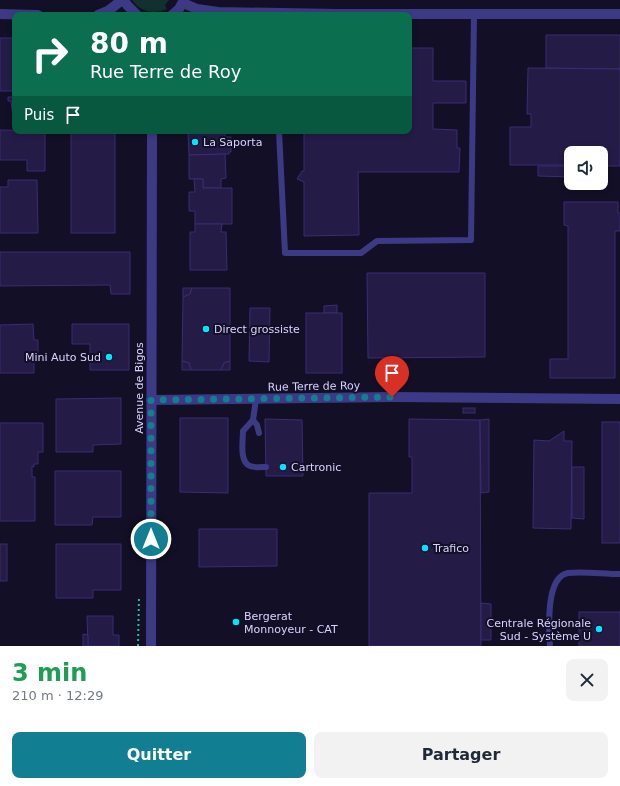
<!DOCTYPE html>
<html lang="fr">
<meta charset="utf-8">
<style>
:root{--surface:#fff;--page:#f2f2f3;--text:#1f2937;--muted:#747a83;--accent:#117e91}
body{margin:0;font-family:"DejaVu Sans",sans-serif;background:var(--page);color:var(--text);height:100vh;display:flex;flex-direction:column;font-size:15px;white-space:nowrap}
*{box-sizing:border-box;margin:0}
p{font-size:13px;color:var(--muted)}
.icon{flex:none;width:22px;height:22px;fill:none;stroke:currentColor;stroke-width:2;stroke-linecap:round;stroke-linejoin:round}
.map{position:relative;height:646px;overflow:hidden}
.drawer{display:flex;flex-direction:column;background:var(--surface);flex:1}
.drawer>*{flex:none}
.guide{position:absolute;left:12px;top:12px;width:400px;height:122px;border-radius:8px;box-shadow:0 2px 6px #0003;background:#0b6e4f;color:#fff;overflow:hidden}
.buttons{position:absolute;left:564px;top:146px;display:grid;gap:8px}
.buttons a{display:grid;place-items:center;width:44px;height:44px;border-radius:8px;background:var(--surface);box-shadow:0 2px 6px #0003;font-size:20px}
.pin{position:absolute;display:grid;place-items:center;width:34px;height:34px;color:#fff;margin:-41px -17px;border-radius:50% 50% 50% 0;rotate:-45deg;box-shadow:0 0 4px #0007}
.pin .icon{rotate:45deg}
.me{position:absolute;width:44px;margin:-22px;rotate:0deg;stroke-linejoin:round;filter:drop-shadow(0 0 3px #0008)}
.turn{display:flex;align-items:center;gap:14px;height:84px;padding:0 12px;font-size:18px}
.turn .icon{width:52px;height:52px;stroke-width:2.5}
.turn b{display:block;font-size:28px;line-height:34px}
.then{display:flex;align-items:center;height:38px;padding:0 12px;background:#0003;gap:8px;font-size:15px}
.round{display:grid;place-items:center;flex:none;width:42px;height:42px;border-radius:8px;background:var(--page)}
.headline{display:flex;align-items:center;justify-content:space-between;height:68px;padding:0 12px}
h1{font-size:24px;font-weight:800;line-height:30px;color:#1e9e55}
.cta{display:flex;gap:8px;margin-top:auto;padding:8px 12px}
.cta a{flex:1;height:46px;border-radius:8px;background:var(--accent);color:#fff;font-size:16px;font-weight:800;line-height:46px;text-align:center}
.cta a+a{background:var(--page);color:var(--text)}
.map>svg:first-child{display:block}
</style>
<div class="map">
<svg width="620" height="646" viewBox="0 0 620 646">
<rect width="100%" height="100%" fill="#130f26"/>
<!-- green -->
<path fill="#12302f" d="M 132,0 L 169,0 L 165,5 L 167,9 C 153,15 141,12 132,0 Z"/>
<!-- building -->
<g fill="#241b47" stroke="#3b2d73">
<polygon points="546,35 620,35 620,69 546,68"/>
<rect x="0" y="38" width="15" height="53"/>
<polygon points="409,48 433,48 433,81 466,81 466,103 433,103 433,129 457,130 457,148 460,148 459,172 358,172 359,235 304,236 304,182 297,179 302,171 304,171 304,131 409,131"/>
<polygon points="528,68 620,69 620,166 601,166 601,153 571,153 571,165 510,165 510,127 531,127 531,114 527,114"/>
<polygon points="8,97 15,97 15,117 13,117 11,101 8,101"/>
<polygon points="0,130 45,131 45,171 27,171 27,160 0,160"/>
<rect x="71" y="131" width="44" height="102"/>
<polygon points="216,131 225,131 225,137 231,137 231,152 229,152 229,154 189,155 188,132 216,132"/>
<polygon points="225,154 226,178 221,179 221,188 203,188 203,179 189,179 189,155"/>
<polygon points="538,166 571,166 571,177 538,176"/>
<polygon points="194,179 203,179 203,188 232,188 232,224 195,224 195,211 189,211 189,192 195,192"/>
<polygon points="8,180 37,180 38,233 0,233 0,187 8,187"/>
<polygon points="564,202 618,202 618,213 620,213 620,231 615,231 615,378 550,378 550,359 568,359 568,226 564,225"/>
<polygon points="195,224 222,224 221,232 226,232 227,270 190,270 190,232 195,232"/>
<polygon points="0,252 130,252 130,294 111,294 110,285 0,286"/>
<polygon points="367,273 485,273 485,357 368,358"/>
<polygon points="183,288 192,288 190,294 186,297 183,297"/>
<polygon points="192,288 230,288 230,361 224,363 221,370 191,370 189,363 182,361 183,297 190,294"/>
<polygon points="337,305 337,313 324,313 324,306"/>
<polygon points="250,308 270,308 269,362 249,361"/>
<rect x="306" y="313" width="36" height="60"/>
<polygon points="33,324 34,340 38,340 38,361 34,361 34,373 0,373 0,325"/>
<polygon points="72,324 129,324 129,370 90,370 90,344 72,344"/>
<polygon points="182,361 189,363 191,370 182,370"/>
<polygon points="230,361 230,370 221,370 224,363"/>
<polygon points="121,398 121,444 93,445 93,452 56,452 56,399"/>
<rect x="463" y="408" width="12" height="5"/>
<polygon points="180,418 228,418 228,493 180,492"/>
<polygon points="265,419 302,420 303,476 266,476"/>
<polygon points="409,419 480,420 481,646 369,646 369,493 412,493 412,457 409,457"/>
<polygon points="489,419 489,492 481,493 480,420"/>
<rect x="602" y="422" width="18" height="121"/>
<polygon points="0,423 43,423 43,452 38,452 38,464 34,464 34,467 32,466 32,477 35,477 35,521 0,521"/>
<polygon points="564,431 564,441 572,441 571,529 533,528 534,440 549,441"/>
<polygon points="572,467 584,467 584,519 572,518"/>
<polygon points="55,471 121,471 121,517 93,517 92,525 55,525"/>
<polygon points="199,529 277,529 277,566 199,567"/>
<rect x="0" y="544" width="7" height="37"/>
<polygon points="56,544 121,544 121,590 93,590 93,598 56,598"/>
<polygon points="481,603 491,604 491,640 481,640"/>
<rect x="579" y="612" width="41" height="34"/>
<polygon points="87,616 113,616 113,635 119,635 119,646 88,646"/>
<polygon points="83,634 88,635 88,646 83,646"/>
</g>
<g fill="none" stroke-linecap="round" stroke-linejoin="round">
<!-- path -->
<polyline stroke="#2fb8b0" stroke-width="2" stroke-dasharray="2 3" stroke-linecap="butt" points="138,646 139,596"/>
<!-- service -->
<g stroke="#3d3a85" stroke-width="6">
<polyline points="279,131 285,253 361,253 377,241 471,240 474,14"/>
<path d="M 256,399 L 253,420 L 243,431 C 243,440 239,462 250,466 C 255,468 261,467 266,467"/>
<polyline points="253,420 257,425 259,433"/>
<path d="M 550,646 C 549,630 545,577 568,573 C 584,571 603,574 620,574"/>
</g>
<!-- minor -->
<g stroke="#3d3a85" stroke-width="10">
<polyline points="124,0 127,5 137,15"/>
<polyline points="183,3 197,9 218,12 337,14 620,14"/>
<polyline points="0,14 38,15"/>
<polyline points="98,15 108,11 122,0"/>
<polyline points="172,15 179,9 184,0"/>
<polyline points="151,400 392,397 620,399"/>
<polyline points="151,646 152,131"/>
</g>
</g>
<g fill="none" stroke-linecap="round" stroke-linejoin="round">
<!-- route -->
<polyline stroke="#117e91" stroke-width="7" stroke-dasharray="0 12.6" points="151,539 151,400 392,397"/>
</g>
<!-- markers -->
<g fill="#00e5ff" stroke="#130f26" stroke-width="1.5">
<circle cx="195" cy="142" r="4"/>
<circle cx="206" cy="329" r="4"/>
<circle cx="109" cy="357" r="4"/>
<circle cx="283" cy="467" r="4"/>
<circle cx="425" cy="548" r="4"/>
<circle cx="236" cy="622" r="4"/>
<circle cx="599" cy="629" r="4"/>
</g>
<g text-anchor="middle" stroke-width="4" stroke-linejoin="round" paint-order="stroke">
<!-- poi labels -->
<g font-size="11" fill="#d9d4ff" stroke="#130f26" text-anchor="start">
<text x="203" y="146">La Saporta</text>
<text x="214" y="333">Direct grossiste</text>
<text x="101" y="361" text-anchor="end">Mini Auto Sud</text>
<text x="291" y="471">Cartronic</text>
<text x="433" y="552">Trafico</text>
<text x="244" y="620">Bergerat<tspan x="244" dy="13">Monnoyeur - CAT</tspan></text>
<text x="591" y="627" text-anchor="end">Centrale Régionale<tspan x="591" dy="13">Sud - Système U</tspan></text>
</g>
<!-- street labels -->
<g font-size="11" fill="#d9d4ff" stroke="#130f26">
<text transform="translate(314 386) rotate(-1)" y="4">Rue Terre de Roy</text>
<text transform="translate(139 388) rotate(-90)" y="4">Avenue de Bigos</text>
</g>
</g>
</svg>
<div class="buttons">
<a><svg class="icon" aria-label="sound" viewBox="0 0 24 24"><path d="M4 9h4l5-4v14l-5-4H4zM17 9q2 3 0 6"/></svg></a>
</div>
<div class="pin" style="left:392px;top:397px;background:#d93025"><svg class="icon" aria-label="arrive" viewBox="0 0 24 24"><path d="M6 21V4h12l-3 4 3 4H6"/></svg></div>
<svg class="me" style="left:151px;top:539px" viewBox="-20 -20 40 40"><circle r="17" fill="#117e91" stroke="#fff" stroke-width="3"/><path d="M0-11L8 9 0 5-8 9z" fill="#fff"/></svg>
<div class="guide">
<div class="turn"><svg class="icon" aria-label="right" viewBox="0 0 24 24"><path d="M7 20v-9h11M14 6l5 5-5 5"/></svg><div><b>80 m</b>Rue Terre de Roy</div></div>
<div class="then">Puis<svg class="icon" aria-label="arrive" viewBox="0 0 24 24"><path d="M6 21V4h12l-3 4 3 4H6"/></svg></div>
</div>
</div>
<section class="drawer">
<div class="headline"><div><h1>3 min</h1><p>210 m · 12:29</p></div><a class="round"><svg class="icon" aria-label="close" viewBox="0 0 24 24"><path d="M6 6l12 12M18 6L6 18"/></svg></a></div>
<div class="cta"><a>Quitter</a><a>Partager</a></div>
</section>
